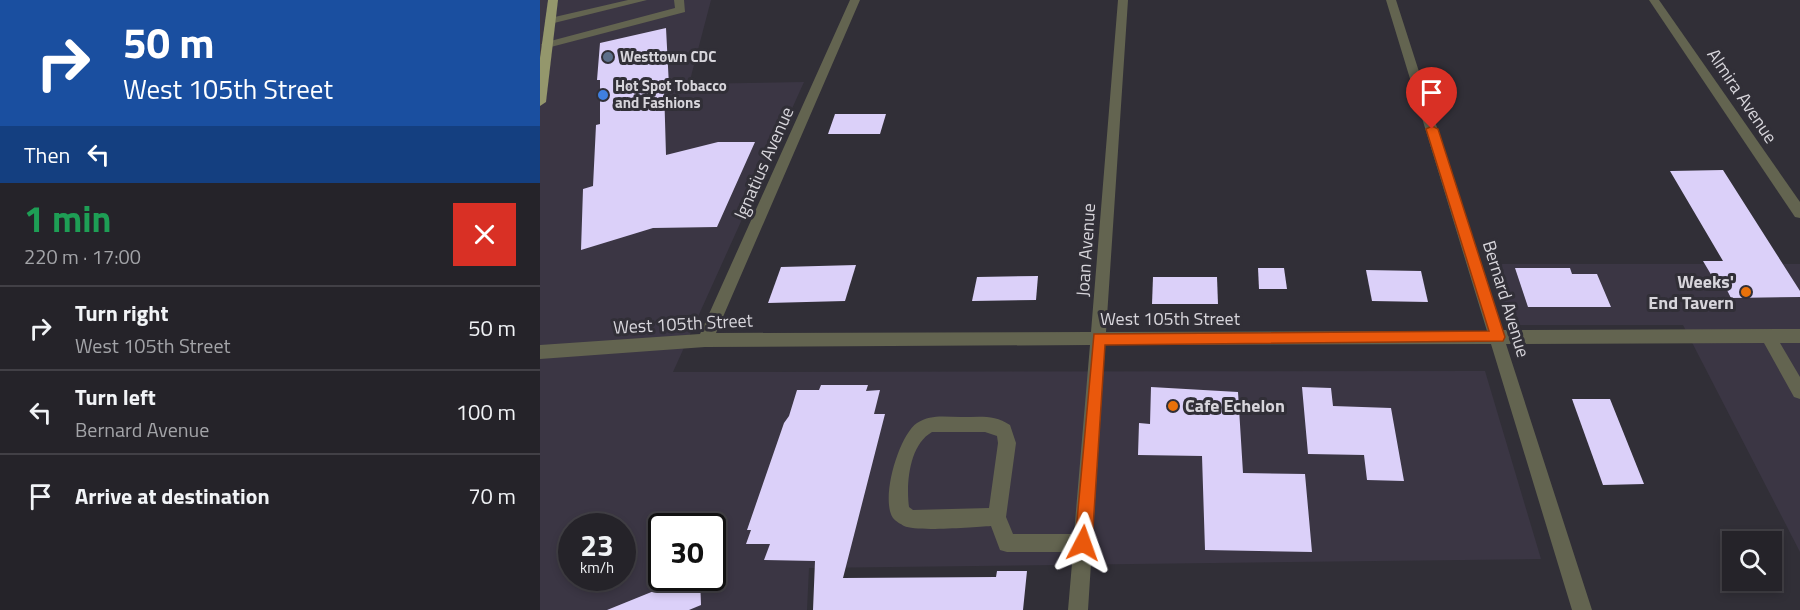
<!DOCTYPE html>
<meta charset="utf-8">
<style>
:root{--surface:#252329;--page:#312f35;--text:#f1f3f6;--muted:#a3a4a8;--line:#424046}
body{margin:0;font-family:"Titillium Web",sans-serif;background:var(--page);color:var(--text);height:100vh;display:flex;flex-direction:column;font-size:22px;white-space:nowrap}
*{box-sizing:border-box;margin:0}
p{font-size:20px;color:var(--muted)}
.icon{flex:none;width:33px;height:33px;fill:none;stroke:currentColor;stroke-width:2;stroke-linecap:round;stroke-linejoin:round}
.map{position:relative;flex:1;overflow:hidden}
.sheet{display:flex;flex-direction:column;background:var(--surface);width:540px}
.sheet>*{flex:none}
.guide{background:#1a4fa0;color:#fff;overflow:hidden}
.tools{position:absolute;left:1182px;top:531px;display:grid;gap:12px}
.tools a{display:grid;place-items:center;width:60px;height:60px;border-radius:0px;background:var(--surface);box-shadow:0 3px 9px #0003,0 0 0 2px var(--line);font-size:30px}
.speed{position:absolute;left:18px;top:513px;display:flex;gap:12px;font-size:30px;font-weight:700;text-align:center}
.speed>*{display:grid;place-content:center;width:78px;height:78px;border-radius:50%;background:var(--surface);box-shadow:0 3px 9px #0003,0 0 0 2px var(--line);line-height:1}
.speed small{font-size:15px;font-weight:400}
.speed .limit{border:3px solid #111;border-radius:9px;background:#fff;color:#111}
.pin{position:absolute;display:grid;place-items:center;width:51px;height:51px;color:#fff;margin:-62px -26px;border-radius:50% 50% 50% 0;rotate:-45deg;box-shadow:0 0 6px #0007}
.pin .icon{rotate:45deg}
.me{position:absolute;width:66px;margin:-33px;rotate:4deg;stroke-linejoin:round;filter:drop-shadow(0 0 4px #0008)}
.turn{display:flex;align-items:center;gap:21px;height:126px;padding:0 24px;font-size:27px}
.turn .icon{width:78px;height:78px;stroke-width:2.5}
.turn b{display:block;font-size:42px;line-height:51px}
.then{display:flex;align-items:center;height:57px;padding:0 24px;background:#0003;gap:12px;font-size:22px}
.round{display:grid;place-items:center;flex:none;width:63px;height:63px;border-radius:0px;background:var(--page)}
.summary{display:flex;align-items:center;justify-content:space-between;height:102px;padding:0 24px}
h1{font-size:36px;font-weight:700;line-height:45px;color:#1e9e55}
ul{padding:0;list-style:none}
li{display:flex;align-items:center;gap:18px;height:84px;padding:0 24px;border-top:2px solid var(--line)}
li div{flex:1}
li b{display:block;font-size:22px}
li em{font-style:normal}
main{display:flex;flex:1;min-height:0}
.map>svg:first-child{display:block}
</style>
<main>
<section class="sheet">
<div class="guide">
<div class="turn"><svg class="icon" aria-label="right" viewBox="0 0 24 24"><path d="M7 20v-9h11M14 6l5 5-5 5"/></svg><div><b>50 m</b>West 105th Street</div></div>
<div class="then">Then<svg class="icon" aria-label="left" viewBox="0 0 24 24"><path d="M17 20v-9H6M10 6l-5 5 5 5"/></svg></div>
</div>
<div class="summary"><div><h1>1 min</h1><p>220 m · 17:00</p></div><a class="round" style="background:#d93025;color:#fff"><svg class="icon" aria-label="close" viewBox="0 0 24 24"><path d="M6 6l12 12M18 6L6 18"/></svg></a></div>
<ul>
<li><svg class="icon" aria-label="right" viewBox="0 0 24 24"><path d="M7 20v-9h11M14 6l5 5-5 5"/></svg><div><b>Turn right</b><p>West 105th Street</p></div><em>50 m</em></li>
<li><svg class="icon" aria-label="left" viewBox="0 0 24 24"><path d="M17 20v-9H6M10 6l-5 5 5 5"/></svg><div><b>Turn left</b><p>Bernard Avenue</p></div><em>100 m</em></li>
<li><svg class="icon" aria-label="arrive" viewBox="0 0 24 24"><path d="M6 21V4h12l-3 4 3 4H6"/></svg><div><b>Arrive at destination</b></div><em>70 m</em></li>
</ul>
</section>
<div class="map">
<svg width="1260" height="610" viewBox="0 0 1260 610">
<rect width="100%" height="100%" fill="#312f37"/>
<!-- built -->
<g fill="#3b3644" fill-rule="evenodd">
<path d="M 0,0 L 171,0 L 149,84 L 264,82 L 133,372 L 945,371 L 1001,559 L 269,568 L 267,610 L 0,610 ZM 32,526 L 82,526 L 82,578 L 32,578 ZM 122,526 L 172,526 L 172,578 L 122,578 Z"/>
<polygon points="946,264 1260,264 1260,552 1143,325 968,325"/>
</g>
<!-- building -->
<g fill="#dbd0f9">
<polygon points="126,28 129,86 124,87 126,155 178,142 215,142 177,227 113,228 41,250 43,189 53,186 56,125 60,124 60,80 57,80 60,43"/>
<polygon points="295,114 346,114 340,134 288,134"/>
<polygon points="1183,170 1260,291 1260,297 1191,298 1186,288 1179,288 1163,261 1183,261 1130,171"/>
<polygon points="316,265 305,301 228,303 241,267"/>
<polygon points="718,268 744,268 747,289 719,289"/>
<polygon points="975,268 1030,268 1032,274 1057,274 1071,307 988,307"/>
<polygon points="826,270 881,271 888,302 832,301"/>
<polygon points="498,276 496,300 432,301 437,277"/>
<polygon points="613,277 677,277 678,304 612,304"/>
<polygon points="281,385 328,385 326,391 340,390 334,414 345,414 303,578 456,577 457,571 487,571 483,610 273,610 275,561 224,560 230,544 206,544 211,530 207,530 244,423 249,416 257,390 279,390"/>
<polygon points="611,387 698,392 703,473 765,474 772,552 665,550 662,456 598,455 599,423 610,424"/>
<polygon points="762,387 791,388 793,406 851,408 864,481 827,480 824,455 768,454"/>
<polygon points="1032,399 1070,399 1104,484 1063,485"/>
<polygon points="146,578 160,578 161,605 149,610 67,610"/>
</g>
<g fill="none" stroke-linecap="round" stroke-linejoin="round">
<!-- minor -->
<g fill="#636450" fill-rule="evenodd">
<polygon points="88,0 107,0 10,24 5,21 6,19"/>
<polygon points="134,0 144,0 145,12 7,48 1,45 3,43 135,8"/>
<path d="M 310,0 L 320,0 L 176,333 L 551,332 L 578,0 L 588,0 L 566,332 L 947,331 L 846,0 L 856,0 L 962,330 L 1260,329 L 1260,343 L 1240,343 L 1260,377 L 1260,399 L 1254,397 L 1224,343 L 966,344 L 1052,610 L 1032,610 L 951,344 L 565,345 L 548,610 L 528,610 L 533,552 L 467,552 L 460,550 L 451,526 C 434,527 376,532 364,526 C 361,524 355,521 353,518 C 340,499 359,435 377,423 C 391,414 405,417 421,417 C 439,417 454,414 470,425 L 476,443 L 466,517 L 473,534 L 534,534 L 550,345 L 165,347 L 0,359 L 0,345 L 160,334 ZM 392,432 L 445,432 L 457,436 L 458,443 L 449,508 L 373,510 L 369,507 C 366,484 369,445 392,432 Z"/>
<polygon points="1109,0 1119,0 1260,202 1260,218 1255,217"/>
</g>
<!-- major -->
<polygon fill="#94976c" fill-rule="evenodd" points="8,0 18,0 6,102 0,106 0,58"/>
</g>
<!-- route -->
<polygon fill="#ea580c" stroke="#983908" stroke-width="1.5" points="892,126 898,129 965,337 963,341 565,345 552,543 549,549 543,551 537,549 535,543 554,334 949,331 886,129"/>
<!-- markers -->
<circle fill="#5c6f8a" stroke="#312f37" stroke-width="2" cx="68" cy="57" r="6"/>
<circle fill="#3f7fe0" stroke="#312f37" stroke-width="2" cx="63" cy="95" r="6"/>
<g fill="#e8710a" stroke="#312f37" stroke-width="2">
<circle cx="1206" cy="292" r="6"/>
<circle cx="633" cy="406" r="6"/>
</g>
<g text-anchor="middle" stroke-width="6" stroke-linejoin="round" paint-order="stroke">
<!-- far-poi labels -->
<g font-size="15" font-weight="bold" fill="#d7d5db" stroke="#312f37" text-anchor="start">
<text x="80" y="62">Westtown CDC</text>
<text x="75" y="91">Hot Spot Tobacco<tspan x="75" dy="17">and Fashions</tspan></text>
</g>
<!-- street labels -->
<g font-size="18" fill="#d7d5db" stroke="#312f37">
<text transform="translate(1202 96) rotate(56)" y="6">Almira Avenue</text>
<text transform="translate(224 163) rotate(-66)" y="6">Ignatius Avenue</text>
<text transform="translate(546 250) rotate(-86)" y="6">Joan Avenue</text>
<text transform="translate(966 299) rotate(73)" y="6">Bernard Avenue</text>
<text x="630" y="325">West 105th Street</text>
<text transform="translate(143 324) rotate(-3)" y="6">West 105th Street</text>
</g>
<!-- poi labels -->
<g font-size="18" font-weight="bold" fill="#d7d5db" stroke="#312f37" text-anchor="end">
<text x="1194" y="288">Weeks'<tspan x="1194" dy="21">End Tavern</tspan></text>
<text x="645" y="412" text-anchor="start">Cafe Echelon</text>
</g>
</g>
</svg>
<div class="tools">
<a><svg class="icon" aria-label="search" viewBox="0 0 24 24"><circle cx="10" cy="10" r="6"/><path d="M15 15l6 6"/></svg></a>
</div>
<div class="speed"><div>23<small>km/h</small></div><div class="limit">30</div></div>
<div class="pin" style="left:892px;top:129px;background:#d93025"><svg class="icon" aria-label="arrive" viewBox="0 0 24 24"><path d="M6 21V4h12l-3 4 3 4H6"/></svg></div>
<svg class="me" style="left:543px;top:543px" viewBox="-20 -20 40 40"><path d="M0-17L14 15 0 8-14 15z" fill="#ea580c" stroke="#fff" stroke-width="4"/></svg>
</div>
</main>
